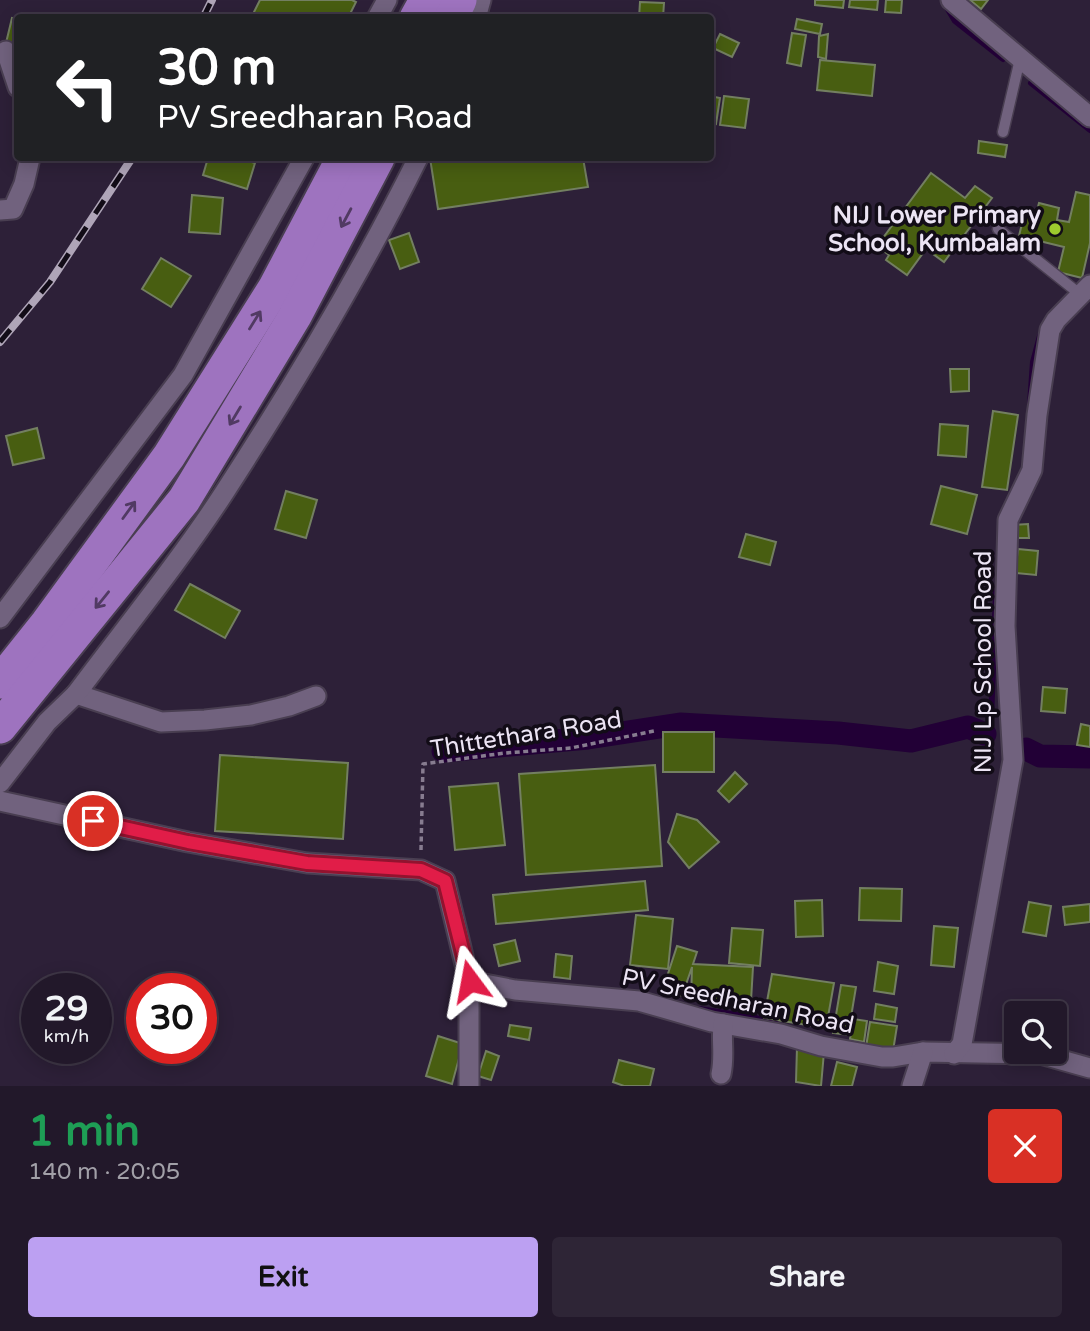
<!DOCTYPE html>
<meta charset="utf-8">
<style>
:root{--surface:#22182a;--page:#2e2536;--text:#f1f3f6;--muted:#a2a0a8;--line:#3f3747;--accent:#bca0f2}
body{margin:0;font-family:"Varela Round",sans-serif;background:var(--page);color:var(--text);height:100vh;display:flex;flex-direction:column;font-size:26px;white-space:nowrap}
*{box-sizing:border-box;margin:0}
p{font-size:23px;color:var(--muted)}
.icon{flex:none;width:38px;height:38px;fill:none;stroke:currentColor;stroke-width:2;stroke-linecap:round;stroke-linejoin:round}
.map{position:relative;height:1086px;overflow:hidden}
.details{display:flex;flex-direction:column;background:var(--surface);flex:1}
.details>*{flex:none}
.hud{position:absolute;left:14px;top:14px;width:700px;height:147px;border-radius:7px;box-shadow:0 4px 18px #0003,0 0 0 2px var(--line);background:#202124;color:#fff;overflow:hidden}
.buttons{position:absolute;left:1004px;top:1001px;display:grid;gap:14px}
.buttons a{display:grid;place-items:center;width:63px;height:63px;border-radius:7px;background:var(--surface);box-shadow:0 4px 18px #0003,0 0 0 2px var(--line);font-size:35px}
.speed{position:absolute;left:21px;top:973px;display:flex;gap:14px;font-size:35px;font-weight:700;text-align:center}
.speed>*{display:grid;place-content:center;width:91px;height:91px;border-radius:50%;background:var(--surface);box-shadow:0 4px 18px #0003,0 0 0 2px var(--line);line-height:1}
.speed small{font-size:18px;font-weight:400}
.speed .limit{border:10px solid #d22;background:#fff;color:#111}
.pin{position:absolute;display:grid;place-items:center;width:60px;height:60px;color:#fff;margin:-30px;border:4px solid #fff;border-radius:50%;box-shadow:0 2px 7px #0007}
.me{position:absolute;width:77px;margin:-38px;rotate:347deg;stroke-linejoin:round;filter:drop-shadow(0 0 5px #0008)}
.turn{display:flex;align-items:center;gap:24px;height:147px;padding:0 28px;font-size:32px}
.turn .icon{width:91px;height:91px;stroke-width:2.5}
.turn b{display:block;font-size:49px;line-height:60px}
.round{display:grid;place-items:center;flex:none;width:74px;height:74px;border-radius:7px;background:var(--page)}
.overview{display:flex;align-items:center;justify-content:space-between;height:119px;padding:0 28px}
h1{font-size:42px;font-weight:700;line-height:52px;color:#1e9e55}
.button{display:flex;gap:14px;margin-top:auto;padding:14px 28px}
.button a{flex:1;height:80px;border-radius:7px;background:var(--accent);color:#111;font-size:28px;font-weight:700;line-height:80px;text-align:center}
.button a+a{background:var(--page);color:var(--text)}
.map>svg:first-child{display:block}
</style>
<div class="map">
<svg width="1090" height="1086" viewBox="0 0 1090 1086">
<rect width="100%" height="100%" fill="#2d2038"/>
<g fill="none" stroke-linecap="round" stroke-linejoin="round">
<!-- stream -->
<g stroke="#220036" stroke-width="6">
<polyline points="946,6 955,21 1003,59"/>
<polyline points="1031,83 1090,130"/>
<polyline points="1030,404 1033,362 1040,336"/>
<polyline points="991,719 996,592"/>
<polyline points="699,1009 752,1017 777,1024"/>
</g>
<!-- canal -->
<g stroke="#220036" stroke-width="23">
<polyline points="1026,749 1040,756 1090,757"/>
<polyline points="443,751 588,738 680,724 838,733 911,741 968,727 985,734"/>
</g>
</g>
<!-- building -->
<g fill="#485e11" stroke="#737f61" stroke-width="2">
<polygon points="260,0 352,0 356,2 348,18 251,18"/>
<polygon points="815,0 844,0 843,8 815,5"/>
<polygon points="850,0 878,0 877,10 849,7"/>
<polygon points="886,0 902,0 901,13 885,12"/>
<polygon points="970,0 988,0 981,9"/>
<polygon points="640,2 664,3 663,18 639,18"/>
<polygon points="12,18 18,19 18,46 6,43"/>
<polygon points="797,19 822,24 820,34 795,29"/>
<polygon points="792,33 806,35 801,66 787,63"/>
<polygon points="720,34 739,43 732,57 713,48"/>
<polygon points="828,34 826,59 818,57 819,36"/>
<polygon points="820,60 875,65 872,96 817,90"/>
<polygon points="710,96 720,98 716,124 710,123"/>
<polygon points="724,96 749,99 745,128 720,125"/>
<polygon points="979,141 1007,145 1005,157 978,153"/>
<polygon points="208,158 238,158 255,163 247,189 203,175"/>
<polygon points="430,158 583,158 588,187 438,209"/>
<polygon points="644,158 681,158 645,162"/>
<polygon points="931,173 965,198 975,186 992,198 944,262 926,249 907,275 886,260 889,255 877,246"/>
<polygon points="1076,192 1090,195 1090,243 1082,278 1058,272 1064,247 1019,236 1025,211 1036,214 1039,203 1059,208 1057,220 1069,222"/>
<polygon points="192,195 223,198 220,234 189,232"/>
<polygon points="409,233 419,262 400,269 389,240"/>
<polygon points="161,258 191,276 171,307 142,289"/>
<polygon points="950,369 969,369 969,391 951,392"/>
<polygon points="993,411 1018,415 1007,490 982,487"/>
<polygon points="940,424 968,426 966,457 938,455"/>
<polygon points="37,428 44,458 13,465 6,436"/>
<polygon points="941,486 977,495 967,534 931,524"/>
<polygon points="286,491 317,500 306,538 275,529"/>
<polygon points="1028,524 1029,538 1015,538 1014,525"/>
<polygon points="746,534 776,542 770,565 739,557"/>
<polygon points="1018,549 1038,551 1036,575 1015,573"/>
<polygon points="190,584 240,611 225,638 175,610"/>
<polygon points="1043,687 1067,689 1065,713 1041,711"/>
<polygon points="1081,724 1090,726 1090,747 1077,745"/>
<rect x="663" y="732" width="51" height="40"/>
<polygon points="220,755 348,763 343,839 215,831"/>
<polygon points="655,765 662,866 526,875 519,774"/>
<polygon points="735,772 747,784 729,802 718,791"/>
<polygon points="498,783 505,845 455,850 449,787"/>
<polygon points="677,814 697,820 719,842 689,868 668,842"/>
<polygon points="645,881 648,910 496,924 493,895"/>
<polygon points="860,888 902,889 901,921 859,920"/>
<polygon points="822,900 823,936 796,937 795,901"/>
<polygon points="1029,902 1051,906 1046,936 1023,932"/>
<polygon points="1090,904 1090,922 1065,925 1063,907"/>
<polygon points="636,915 673,919 668,969 630,965"/>
<polygon points="934,926 958,928 954,967 931,965"/>
<polygon points="732,928 763,930 760,966 729,963"/>
<polygon points="515,940 520,961 499,966 494,945"/>
<polygon points="677,946 697,952 693,964 753,967 751,1001 691,999 692,967 682,996 663,989"/>
<polygon points="556,954 572,956 570,979 554,977"/>
<polygon points="878,962 898,966 894,994 874,991"/>
<polygon points="772,974 834,983 826,1028 764,1018"/>
<polygon points="841,985 856,987 848,1035 833,1033"/>
<polygon points="876,1004 897,1008 895,1022 874,1019"/>
<polygon points="853,1019 867,1021 864,1042 850,1039"/>
<polygon points="870,1022 897,1026 893,1051 866,1047"/>
<polygon points="510,1025 531,1028 529,1040 508,1036"/>
<polygon points="438,1036 463,1044 452,1084 426,1076"/>
<polygon points="797,1047 824,1052 821,1086 796,1082"/>
<polygon points="486,1051 499,1056 491,1080 478,1076"/>
<polygon points="619,1060 654,1069 650,1086 624,1086 613,1082"/>
<polygon points="837,1062 857,1067 852,1086 831,1086"/>
</g>
<g fill="none" stroke-linecap="round" stroke-linejoin="round">
<defs>
<g id="service">
<polyline points="1003,132 1020,59"/>
<polyline points="998,229 1081,295"/>
</g>
<g id="minor">
<polyline points="951,0 1090,117"/>
<polyline points="377,18 387,0"/>
<polyline points="476,18 481,0"/>
<polyline points="6,51 18,87"/>
<polyline points="0,210 13,209 24,184 30,158"/>
<polyline points="0,618 183,375 304,158"/>
<polyline points="76,694 161,722 205,720 251,715 289,706 316,696"/>
<path d="M 0,783 L 47,722 L 76,694 C 126,627 179,562 224,493 C 294,385 361,273 418,158"/>
<polyline points="0,801 188,842 307,863 421,870 445,881 469,981 469,1086"/>
<polyline points="469,981 515,990 639,1001 712,1022 781,1034 821,1046 882,1057 893,1057 923,1052 1040,1054 1090,1068"/>
<polyline points="954,1054 962,1044 1013,760 1005,626 1008,520 1032,470 1037,415 1050,330 1056,320 1090,285"/>
<path d="M 721,1074 C 725,1056 721,1042 723,1024"/>
<polyline points="912,1086 923,1052"/>
</g>
<g id="trunk">
<polyline points="416,18 426,0"/>
<polyline points="451,18 460,0"/>
<polyline points="0,682 47,623 169,456 275,287 343,158"/>
<polyline points="0,727 184,500 295,316 378,158"/>
</g>
</defs>
<!-- service casing -->
<use href="#service" stroke="#493e51" stroke-width="13"/>
<!-- minor casing -->
<use href="#minor" stroke="#493e51" stroke-width="23"/>
<!-- trunk casing -->
<use href="#trunk" stroke="#493e51" stroke-width="37"/>
<!-- path -->
<polyline stroke="#877c90" stroke-width="3.5" stroke-dasharray="5 3.5" stroke-linecap="butt" points="421,850 423,764 505,753 571,748 654,731"/>
<!-- service -->
<use href="#service" stroke="#71627e" stroke-width="10"/>
<!-- minor -->
<use href="#minor" stroke="#71627e" stroke-width="19"/>
<!-- trunk -->
<use href="#trunk" stroke="#9e73bf" stroke-width="33"/>
<defs>
<g id="rail">
<polyline points="203,18 212,0"/>
<polyline points="0,342 50,282 132,158"/>
</g>
</defs>
<!-- rail casing -->
<use href="#rail" stroke="#afa5b8" stroke-width="8"/>
<!-- rail -->
<use href="#rail" stroke="#120c17" stroke-width="5" stroke-dasharray="16" stroke-linecap="butt"/>
</g>
<!-- one-way arrows -->
<defs><path id="oneway-shaft" d="M-6 0H5M1.5-3L5.5 0L1.5 3" fill="none" stroke-width="1.6" stroke-linecap="round" stroke-linejoin="round" transform="scale(1.75)"/></defs>
<g stroke="#513a63">
<use href="#oneway-shaft" transform="translate(346 218) rotate(118)"/>
<use href="#oneway-shaft" transform="translate(255 320) rotate(-58)"/>
<use href="#oneway-shaft" transform="translate(235 416) rotate(121)"/>
<use href="#oneway-shaft" transform="translate(129 510) rotate(-54)"/>
<use href="#oneway-shaft" transform="translate(102 600) rotate(129)"/>
</g>
<g fill="none" stroke-linecap="round" stroke-linejoin="round">
<defs>
<polyline id="route" points="93,821 188,842 307,863 421,870 445,881 470,981"/>
</defs>
<!-- route casing -->
<use href="#route" stroke="#92132f" stroke-width="18"/>
<!-- route -->
<use href="#route" stroke="#e11d48" stroke-width="12"/>
</g>
<!-- markers -->
<circle fill="#9eca2e" stroke="#120c17" stroke-width="2.5" cx="1055" cy="229" r="7"/>
<g text-anchor="middle" stroke-width="7" stroke-linejoin="round" paint-order="stroke">
<!-- poi labels -->
<g font-size="24" font-weight="bold" fill="#ece4f4" stroke="#120c17" text-anchor="end">
<text x="1041" y="223">NIJ Lower Primary<tspan x="1041" dy="28">School, Kumbalam</tspan></text>
</g>
<!-- street labels -->
<g font-size="24" fill="#ece4f4" stroke="#120c17">
<text transform="translate(983 662) rotate(-90)" y="8">NIJ Lp School Road</text>
<text transform="translate(526 734) rotate(-9)" y="8">Thittethara Road</text>
<text transform="translate(738 1001) rotate(12)" y="8">PV Sreedharan Road</text>
</g>
</g>
</svg>
<div class="buttons">
<a><svg class="icon" aria-label="search" viewBox="0 0 24 24"><circle cx="10" cy="10" r="6"/><path d="M15 15l6 6"/></svg></a>
</div>
<div class="speed"><div>29<small>km/h</small></div><div class="limit">30</div></div>
<div class="pin" style="left:93px;top:821px;background:#d93025"><svg class="icon" aria-label="arrive" viewBox="0 0 24 24"><path d="M6 21V4h12l-3 4 3 4H6"/></svg></div>
<svg class="me" style="left:470px;top:981px" viewBox="-20 -20 40 40"><path d="M0-17L14 15 0 8-14 15z" fill="#e11d48" stroke="#fff" stroke-width="4"/></svg>
<div class="hud">
<div class="turn"><svg class="icon" aria-label="left" viewBox="0 0 24 24"><path d="M17 20v-9H6M10 6l-5 5 5 5"/></svg><div><b>30 m</b>PV Sreedharan Road</div></div>
</div>
</div>
<section class="details">
<div class="overview"><div><h1>1 min</h1><p>140 m · 20:05</p></div><a class="round" style="background:#d93025;color:#fff"><svg class="icon" aria-label="close" viewBox="0 0 24 24"><path d="M6 6l12 12M18 6L6 18"/></svg></a></div>
<div class="button"><a>Exit</a><a>Share</a></div>
</section>
